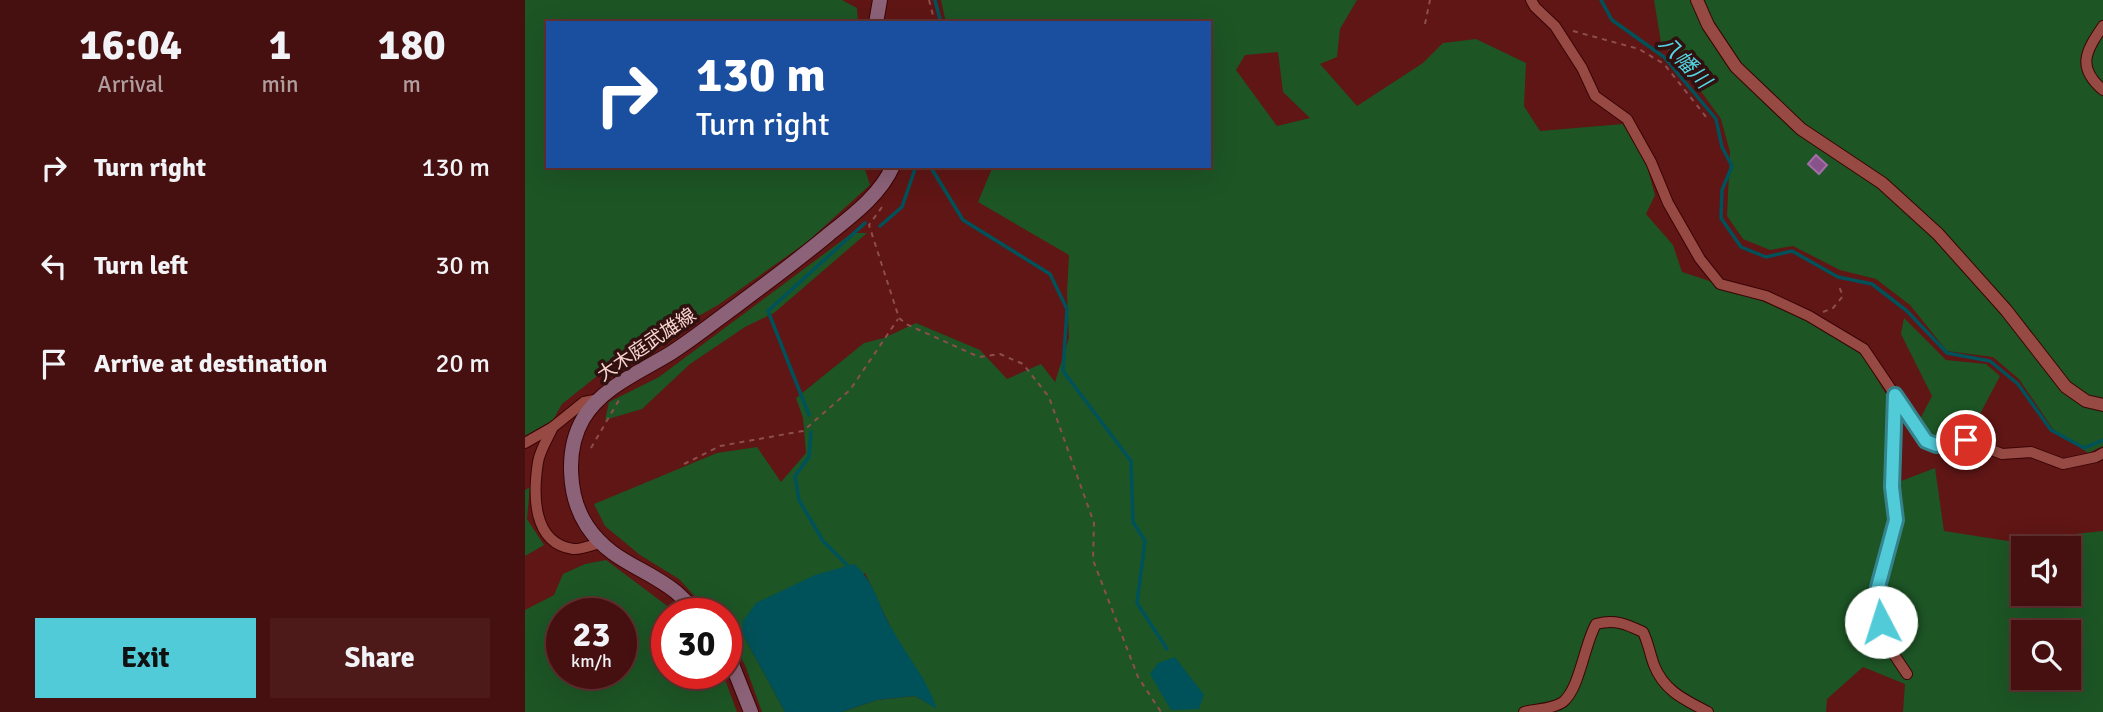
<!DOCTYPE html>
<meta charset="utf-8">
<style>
:root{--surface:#471010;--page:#4e1919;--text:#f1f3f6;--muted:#b09d9f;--line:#5f3030;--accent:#52cbd9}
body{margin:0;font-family:Signika,"Noto Sans JP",sans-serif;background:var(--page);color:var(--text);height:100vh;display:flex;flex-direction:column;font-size:26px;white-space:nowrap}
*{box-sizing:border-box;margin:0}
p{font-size:23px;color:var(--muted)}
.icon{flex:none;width:38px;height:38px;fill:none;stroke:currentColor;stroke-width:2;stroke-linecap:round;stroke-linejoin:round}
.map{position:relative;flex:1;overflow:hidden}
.panel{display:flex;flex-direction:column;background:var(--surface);width:525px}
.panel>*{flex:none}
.top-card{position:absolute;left:21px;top:21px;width:665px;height:147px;border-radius:0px;box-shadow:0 7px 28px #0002,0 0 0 2px var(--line);background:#1a4fa0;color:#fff;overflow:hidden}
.tools{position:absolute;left:1486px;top:536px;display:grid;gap:14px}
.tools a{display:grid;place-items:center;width:70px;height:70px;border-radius:0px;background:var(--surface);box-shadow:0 7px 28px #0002,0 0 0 2px var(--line);font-size:35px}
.speed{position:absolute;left:21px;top:598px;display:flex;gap:14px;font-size:35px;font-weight:700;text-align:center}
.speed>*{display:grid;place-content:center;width:91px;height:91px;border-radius:50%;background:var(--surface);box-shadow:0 7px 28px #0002,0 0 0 2px var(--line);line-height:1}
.speed small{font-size:18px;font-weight:400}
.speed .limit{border:10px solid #d22;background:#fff;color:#111}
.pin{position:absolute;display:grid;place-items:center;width:60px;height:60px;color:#fff;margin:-30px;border:4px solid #fff;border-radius:50%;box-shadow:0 2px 7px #0007}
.me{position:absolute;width:77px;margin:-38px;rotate:355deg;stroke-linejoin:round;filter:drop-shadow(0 0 5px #0008)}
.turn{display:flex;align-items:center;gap:24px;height:147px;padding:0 35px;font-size:32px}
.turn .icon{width:91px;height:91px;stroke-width:2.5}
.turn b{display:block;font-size:49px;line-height:60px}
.eta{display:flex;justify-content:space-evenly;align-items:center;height:119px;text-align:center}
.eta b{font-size:42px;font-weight:700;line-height:49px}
.button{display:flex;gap:14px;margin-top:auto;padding:14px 35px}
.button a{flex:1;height:80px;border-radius:0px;background:var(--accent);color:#111;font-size:28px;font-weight:700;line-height:80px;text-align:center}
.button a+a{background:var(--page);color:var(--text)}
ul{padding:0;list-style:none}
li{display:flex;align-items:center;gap:21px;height:98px;padding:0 35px}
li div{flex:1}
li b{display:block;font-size:26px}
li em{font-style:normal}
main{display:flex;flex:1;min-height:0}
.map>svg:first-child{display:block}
</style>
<main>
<section class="panel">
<div class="eta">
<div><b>16:04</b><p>Arrival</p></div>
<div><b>1</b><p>min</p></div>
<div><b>180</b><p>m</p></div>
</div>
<ul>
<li><svg class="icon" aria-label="right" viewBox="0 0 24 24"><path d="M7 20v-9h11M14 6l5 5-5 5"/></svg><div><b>Turn right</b></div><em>130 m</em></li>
<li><svg class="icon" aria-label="left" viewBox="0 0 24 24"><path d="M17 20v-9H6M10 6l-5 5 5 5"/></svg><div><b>Turn left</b></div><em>30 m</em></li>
<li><svg class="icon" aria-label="arrive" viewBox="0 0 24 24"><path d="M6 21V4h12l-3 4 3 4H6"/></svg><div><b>Arrive at destination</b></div><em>20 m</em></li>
</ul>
<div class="button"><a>Exit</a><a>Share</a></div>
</section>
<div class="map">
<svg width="1578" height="712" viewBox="0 0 1578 712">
<rect width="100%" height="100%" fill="#5f1615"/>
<!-- green -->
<g fill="#1d5525" fill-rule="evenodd">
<polygon points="0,0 317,0 332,8 333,23 23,23 23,166 339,166 345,185 282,242 193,305 81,369 37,404 28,420 0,436"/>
<path d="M 416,0 L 832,0 L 815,29 L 812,57 L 795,64 L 832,106 L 898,63 L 918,43 L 951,39 L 1001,63 L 999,106 L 1015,131 L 1098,124 L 1121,163 L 1130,195 L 1121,214 L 1148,245 L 1157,272 L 1203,287 L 1288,322 L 1336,353 L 1367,404 L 1363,486 L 1410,468 L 1419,531 L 1483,541 L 1578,531 L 1578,712 L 1378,712 L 1380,684 L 1338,667 L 1302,699 L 1301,712 L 317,712 L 352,700 L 390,696 L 411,708 L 366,628 L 340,573 L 217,633 L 260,712 L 237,712 L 220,665 L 201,632 L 201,614 L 186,614 L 154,579 L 115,555 L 80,526 L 69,504 L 192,453 L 232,447 L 256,482 L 281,453 L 278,418 L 271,398 L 339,343 L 359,338 L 391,323 L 455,350 L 482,379 L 516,364 L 530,382 L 544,338 L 542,293 L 544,255 L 453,202 L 468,166 L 684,166 L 684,23 L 421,23 ZM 753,52 L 758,92 L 785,118 L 752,126 L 711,70 L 720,55 ZM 1498,548 L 1544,548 L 1544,593 L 1498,593 ZM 1498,632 L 1544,632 L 1544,677 L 1498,677 Z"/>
<polygon points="1129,0 1578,0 1578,446 1563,453 1528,429 1494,379 1468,357 1422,351 1385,305 1351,279 1315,270 1268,246 1245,250 1218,239 1202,216 1205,152 1196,119 1157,65 1136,42"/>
<polygon points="327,233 342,233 249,313 220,327 165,364 117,409 80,420 84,402 134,377"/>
<polygon points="1379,318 1421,360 1461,364 1475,376 1445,433 1411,437 1394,421 1407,396 1376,334"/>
<polygon points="5,487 2,519 19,545 0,556 0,490"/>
<path d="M 81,560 L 153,614 L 142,614 L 142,674 L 198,674 L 212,712 L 0,712 L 0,610 L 29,595 L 38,574 L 60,564 ZM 37,614 L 96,614 L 96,674 L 37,674 Z"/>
</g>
<!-- water -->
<g fill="#00525a">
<path d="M 329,564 C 349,580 354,607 367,629 C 382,656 402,679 412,709 L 390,696 L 352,700 L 317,712 L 260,712 L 217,633 L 218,621 L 231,603 L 290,575 Z"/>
<polygon points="650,657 679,695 674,709 646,710 625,674 633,663"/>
</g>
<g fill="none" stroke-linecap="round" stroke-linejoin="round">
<!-- stream -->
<g stroke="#00525a" stroke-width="3.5">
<polyline points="410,0 416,23"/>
<polyline points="1076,0 1087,20 1139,57 1191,119 1197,147 1207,166 1197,190 1196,218 1216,247 1241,257 1267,251 1313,277 1347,284 1382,311 1422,353 1465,361 1493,384 1526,430 1559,448 1578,440"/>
<polyline points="405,166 438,220 525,274 542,309 538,371 606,461 608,522 620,541 612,603 642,649"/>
<polyline points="355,226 377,207 391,166"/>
<polyline points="284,415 243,311 340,223"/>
<polyline points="286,432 284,457 270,476 274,500 298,541 325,568"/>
</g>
</g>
<!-- building -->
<polygon fill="#88528a" stroke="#a46da6" stroke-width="2" points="1291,155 1302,165 1294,174 1283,164"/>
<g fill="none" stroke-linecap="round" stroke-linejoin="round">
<defs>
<g id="minor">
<polyline points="1006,0 1010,7 1030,26 1057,68 1070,96 1102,119 1126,162 1143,203 1175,259 1195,284 1241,296 1284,316 1339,349 1401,441 1411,445 1441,440 1477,454 1506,452 1538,464 1571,457 1578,453"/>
<path d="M 1578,26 C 1561,51 1551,67 1578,90"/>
<polyline points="1370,395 1367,487 1371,520 1353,587 1356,622 1364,647 1382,674"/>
<path d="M 28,427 C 23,438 15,450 13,462 C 8,494 7,543 48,549 C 55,550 67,545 75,543"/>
<polyline points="0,443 28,427 59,402 74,399"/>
<path d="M 999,712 C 1011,709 1028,709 1038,702 C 1055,688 1059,645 1071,624 C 1090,619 1101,624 1118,632 C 1123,642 1125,654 1129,665 C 1139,691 1160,700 1183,712"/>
</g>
<polyline id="tertiary" points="1172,0 1183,25 1211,67 1276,129 1357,183 1413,234 1481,310 1541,387 1561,401 1578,405"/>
<g id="secondary">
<polyline points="351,23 355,0"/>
<path d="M 174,614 C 166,607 159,599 151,592 C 120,567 86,562 62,526 C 43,497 40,450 58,419 C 77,387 115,372 146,353 C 168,339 189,322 211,306 C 242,283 273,260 303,235 C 328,215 355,195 368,166"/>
<polyline points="201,649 226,712"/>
</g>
</defs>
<!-- minor casing -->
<use href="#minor" stroke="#3a0405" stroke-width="12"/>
<!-- tertiary casing -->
<use href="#tertiary" stroke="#3a0405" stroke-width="14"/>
<!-- secondary casing -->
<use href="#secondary" stroke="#3a0405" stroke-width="16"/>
<!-- path -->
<g stroke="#8d4f4d" stroke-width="2" stroke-dasharray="5 5" stroke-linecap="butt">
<polyline points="404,0 410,23"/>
<polyline points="900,24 905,0"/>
<polyline points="1048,31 1114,49 1139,64 1182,118"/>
<polyline points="357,207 344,225 374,318 381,324 454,357 475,354 498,364 524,397 569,523 568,560 613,677 636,712"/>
<polyline points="1298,312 1308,308 1318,296 1313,284"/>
<polyline points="66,448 94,400"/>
<polyline points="159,464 195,446 278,431 325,390 373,319"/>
</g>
<!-- minor -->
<use href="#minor" stroke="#974a44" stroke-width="10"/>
<!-- tertiary -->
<use href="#tertiary" stroke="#974a44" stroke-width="12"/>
<!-- secondary -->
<use href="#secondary" stroke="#8c6278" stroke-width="14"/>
</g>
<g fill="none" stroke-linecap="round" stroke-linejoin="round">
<defs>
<polyline id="route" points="1356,622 1353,587 1371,520 1367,487 1370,395 1401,441 1411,445 1441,440"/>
</defs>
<!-- route casing -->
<use href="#route" stroke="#35848d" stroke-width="18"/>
<!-- route -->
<use href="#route" stroke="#52cbd9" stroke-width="12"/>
</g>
<g text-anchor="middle" stroke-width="7" stroke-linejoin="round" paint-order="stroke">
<!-- street labels -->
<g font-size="19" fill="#f9d4d0" stroke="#30110f">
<text transform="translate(121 344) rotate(-34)" y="7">大木庭武雄線</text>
</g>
<!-- water labels -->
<g font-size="21" font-style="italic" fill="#52d8e7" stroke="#30110f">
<text transform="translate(1160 62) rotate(46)" y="7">八幡川</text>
</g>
</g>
</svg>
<div class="tools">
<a><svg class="icon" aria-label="sound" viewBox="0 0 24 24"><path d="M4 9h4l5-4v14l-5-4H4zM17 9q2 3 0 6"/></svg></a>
<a><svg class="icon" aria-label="search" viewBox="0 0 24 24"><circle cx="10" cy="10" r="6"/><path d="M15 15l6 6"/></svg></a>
</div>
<div class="speed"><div>23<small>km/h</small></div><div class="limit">30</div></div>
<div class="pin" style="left:1441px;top:440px;background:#d93025"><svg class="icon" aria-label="arrive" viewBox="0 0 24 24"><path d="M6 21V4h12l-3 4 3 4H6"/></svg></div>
<svg class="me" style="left:1356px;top:622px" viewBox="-20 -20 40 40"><circle r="19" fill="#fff"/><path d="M0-13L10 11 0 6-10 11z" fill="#52cbd9"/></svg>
<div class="top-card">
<div class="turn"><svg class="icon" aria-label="right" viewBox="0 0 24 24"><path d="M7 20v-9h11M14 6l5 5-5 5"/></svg><div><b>130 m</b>Turn right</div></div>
</div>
</div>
</main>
